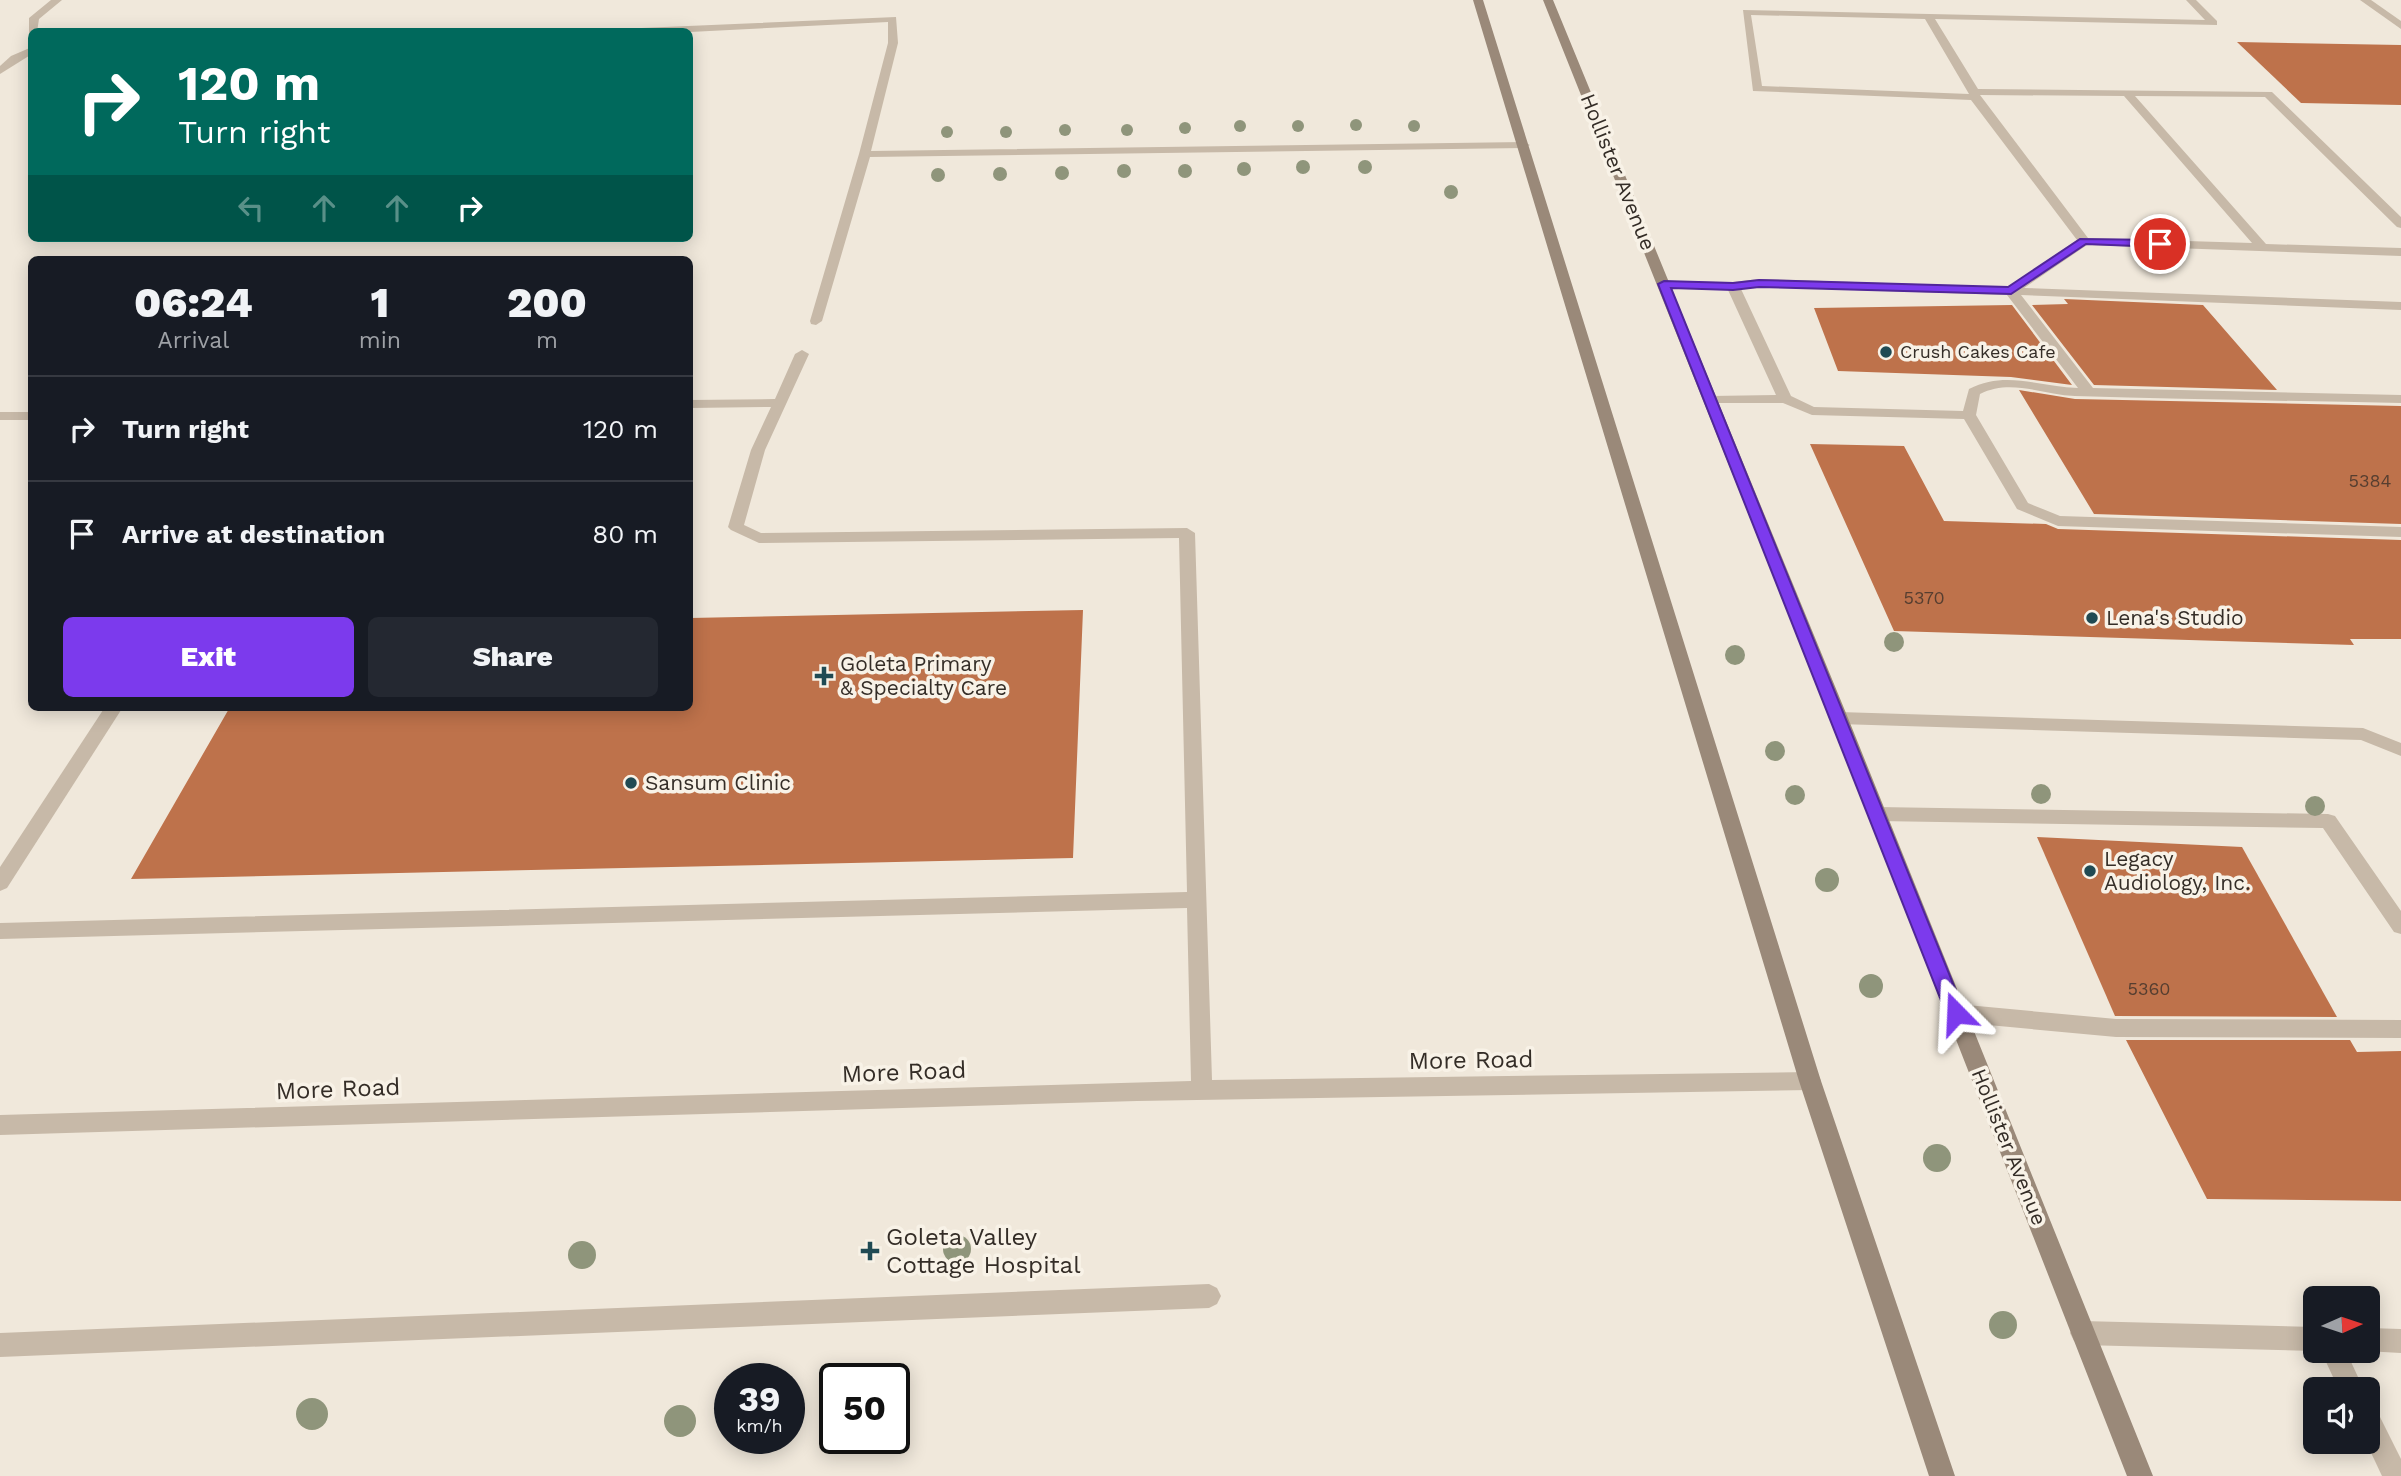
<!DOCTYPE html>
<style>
:root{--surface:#171b24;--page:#242831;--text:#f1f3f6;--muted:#9ea1a6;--line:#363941;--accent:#7c3aed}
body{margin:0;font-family:"Work Sans",sans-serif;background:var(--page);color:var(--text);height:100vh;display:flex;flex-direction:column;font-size:26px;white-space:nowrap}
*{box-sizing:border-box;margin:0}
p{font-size:23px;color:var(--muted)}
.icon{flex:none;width:38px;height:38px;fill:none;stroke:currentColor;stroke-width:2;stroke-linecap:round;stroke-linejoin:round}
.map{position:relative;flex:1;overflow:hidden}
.side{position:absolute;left:28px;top:256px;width:665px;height:455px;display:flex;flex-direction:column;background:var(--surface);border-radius:10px;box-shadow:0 4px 18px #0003}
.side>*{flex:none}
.guide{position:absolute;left:28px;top:28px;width:665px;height:214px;border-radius:10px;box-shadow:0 4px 18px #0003;background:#00695c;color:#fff;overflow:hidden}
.needle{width:46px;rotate:87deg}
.buttons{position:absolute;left:2303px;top:1286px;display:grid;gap:14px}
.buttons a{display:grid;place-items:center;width:77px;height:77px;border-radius:10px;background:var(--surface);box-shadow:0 4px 18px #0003;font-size:35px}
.speed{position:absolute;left:714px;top:1363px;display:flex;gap:14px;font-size:35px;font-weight:700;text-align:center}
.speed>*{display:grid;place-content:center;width:91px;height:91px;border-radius:50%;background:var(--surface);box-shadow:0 4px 18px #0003;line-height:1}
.speed small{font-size:18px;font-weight:400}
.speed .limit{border:4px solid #111;border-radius:10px;background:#fff;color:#111}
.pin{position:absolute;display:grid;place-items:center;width:60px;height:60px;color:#fff;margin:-30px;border:4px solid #fff;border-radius:50%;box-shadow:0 2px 7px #0007}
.me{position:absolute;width:77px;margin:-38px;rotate:339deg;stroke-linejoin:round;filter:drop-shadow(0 0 5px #0008)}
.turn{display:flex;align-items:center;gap:24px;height:147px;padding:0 35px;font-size:32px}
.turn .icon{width:91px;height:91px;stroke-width:2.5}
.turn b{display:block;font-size:49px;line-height:60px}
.lanes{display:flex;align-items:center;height:66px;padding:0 35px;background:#0003;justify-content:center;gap:35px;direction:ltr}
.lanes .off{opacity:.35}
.eta{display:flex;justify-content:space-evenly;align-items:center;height:119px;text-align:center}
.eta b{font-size:42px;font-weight:800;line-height:49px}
.button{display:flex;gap:14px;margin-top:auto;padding:14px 35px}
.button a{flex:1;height:80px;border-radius:10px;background:var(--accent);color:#fff;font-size:28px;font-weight:800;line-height:80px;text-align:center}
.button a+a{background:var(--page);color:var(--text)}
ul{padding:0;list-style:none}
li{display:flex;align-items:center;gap:21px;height:105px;padding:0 35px;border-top:2px solid var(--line)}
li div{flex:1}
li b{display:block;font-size:26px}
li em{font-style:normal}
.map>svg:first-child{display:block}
</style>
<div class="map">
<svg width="2401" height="1476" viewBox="0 0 2401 1476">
<rect width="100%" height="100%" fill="#f0e8db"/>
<!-- building -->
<g fill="#be724b">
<polygon points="2237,42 2401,45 2401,105 2301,103"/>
<polygon points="2064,299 2203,305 2277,390 2094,385 2032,305 2068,304"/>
<polygon points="2012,305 2072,385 2011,377 1838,371 1814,308"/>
<polygon points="2019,390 2075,399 2401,406 2401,524 2094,514"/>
<polygon points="1810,444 1904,446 1944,521 2046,524 2058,529 2401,540 2401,639 2350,639 2354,645 1894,631"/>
<polygon points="1083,610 1073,858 131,879 230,707 690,707 690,618"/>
<polygon points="2037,837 2242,847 2337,1017 2115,1016"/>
<polygon points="2126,1040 2350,1040 2357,1052 2401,1051 2401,1201 2207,1199"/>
</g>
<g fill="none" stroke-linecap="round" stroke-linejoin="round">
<!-- lane -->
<g fill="#c7b9a8" fill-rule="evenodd">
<polygon points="51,0 62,0 39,19 37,32 29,34 29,18"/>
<path d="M 2186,0 L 2196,0 L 2217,21 L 2217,25 L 1935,19 L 1978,89 L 2272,92 L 2401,217 L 2401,228 L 2397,227 L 2265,97 L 2135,96 L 2266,244 L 2401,248 L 2401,256 L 2087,245 L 2024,288 L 2401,302 L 2401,310 L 2021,295 L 2093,388 L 2401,395 L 2401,403 C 2292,401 2183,399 2075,396 C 2043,395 2011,378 1980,394 L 1976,415 L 2028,503 L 2060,516 L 2401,527 L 2401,537 L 2058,526 L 2017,509 L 1964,419 L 1812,415 L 1783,403 L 1706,403 L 1706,397 L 1711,396 L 1776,395 L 1728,290 L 1664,288 L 1658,284 L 1660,281 L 1733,282 L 1759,279 L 2008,287 L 2077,240 L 1971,100 L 1753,91 L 1743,10 L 2205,20 ZM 1751,15 L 1925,19 L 1969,94 L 1762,86 ZM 1980,95 L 2124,96 L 2252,243 L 2088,238 ZM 1759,287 L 2007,295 L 2078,388 C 2040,387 2006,370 1969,389 L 1963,411 L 1814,407 L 1791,396 L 1741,289 Z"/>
<polygon points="2360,0 2371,0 2401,21 2401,29"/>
<polygon points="896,17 898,43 871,151 1524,142 1530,145 1524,148 870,157 822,321 816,325 811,324 810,321 859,154 888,43 888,22 690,32 613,32 618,29"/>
<polygon points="32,47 32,54 0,74 0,66 11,56"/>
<polygon points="802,350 809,354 765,450 744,525 761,533 1187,528 1195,533 1212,1080 1810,1072 1818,1074 1821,1081 1818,1088 1810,1090 1137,1101 0,1135 0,1115 1191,1081 1187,908 0,939 0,923 1187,892 1179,538 759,543 731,530 728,527 751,450 771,407 690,408 690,400 775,399 795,354"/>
<rect x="0" y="412" width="32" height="8"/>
<polygon points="105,707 123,707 7,888 0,891 0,867"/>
<polygon points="1839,712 2363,728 2401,743 2401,756 2361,740 1839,724 1830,718"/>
<polygon points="1877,807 2328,814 2335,816 2401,911 2401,934 2394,932 2323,828 1877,821 1871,819 1868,814 1871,809"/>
<polygon points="1956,1004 2116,1019 2401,1020 2401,1038 2116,1037 1956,1022 1949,1019 1946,1013 1949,1007"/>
<polygon points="1209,1284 1217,1288 1221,1296 1217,1304 1209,1308 0,1357 0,1333"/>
<polygon points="2082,1321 2315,1327 2315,1351 2082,1345 2074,1341 2070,1333 2074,1325"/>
<polygon points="2368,1328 2401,1329 2401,1353 2365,1351 2368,1351"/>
<polygon points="2321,1351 2346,1351 2364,1390 2339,1390"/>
<polygon points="2368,1408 2377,1411 2401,1459 2401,1476 2382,1476 2366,1442"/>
</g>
<!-- secondary -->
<g fill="#9a8979" fill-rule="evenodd">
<polygon points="1473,0 1483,0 1821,1081 1955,1476 1929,1476 1799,1081"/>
<polygon points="1543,0 1553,0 1848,718 2153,1476 2127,1476 1830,718"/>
</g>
</g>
<!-- trees -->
<g fill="#8f957b">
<circle cx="1356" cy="125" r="6"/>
<circle cx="1240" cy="126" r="6"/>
<circle cx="1298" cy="126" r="6"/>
<circle cx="1414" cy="126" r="6"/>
<circle cx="1185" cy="128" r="6"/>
<circle cx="1065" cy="130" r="6"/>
<circle cx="1127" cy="130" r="6"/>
<circle cx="947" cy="132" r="6"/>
<circle cx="1006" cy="132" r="6"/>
<circle cx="1303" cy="167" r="7"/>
<circle cx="1365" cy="167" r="7"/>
<circle cx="1244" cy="169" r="7"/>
<circle cx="1124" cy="171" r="7"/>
<circle cx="1185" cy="171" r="7"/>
<circle cx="1062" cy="173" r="7"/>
<circle cx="1000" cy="174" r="7"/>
<circle cx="938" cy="175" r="7"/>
<circle cx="1451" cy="192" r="7"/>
<circle cx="1894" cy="642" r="10"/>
<circle cx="1735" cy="655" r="10"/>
<circle cx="1775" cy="751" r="10"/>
<circle cx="2041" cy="794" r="10"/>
<circle cx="1795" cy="795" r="10"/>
<circle cx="2315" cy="806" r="10"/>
<circle cx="1827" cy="880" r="12"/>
<circle cx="1871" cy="986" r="12"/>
<circle cx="1937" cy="1158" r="14"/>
<circle cx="957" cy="1249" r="14"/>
<circle cx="582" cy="1255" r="14"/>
<circle cx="2003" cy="1325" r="14"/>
<circle cx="312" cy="1414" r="16"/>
<circle cx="680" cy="1421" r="16"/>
</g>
<!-- route -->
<polygon fill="#7c3aed" stroke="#51269a" stroke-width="2" points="2080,239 2160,240 2166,244 2160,247 2086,244 2011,294 1759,287 1733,290 1671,288 1965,1013 1962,1019 1956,1021 1949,1019 1946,1013 1658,284 1664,281 1733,283 1759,280 2008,287"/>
<!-- markers -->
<g fill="#204a53" stroke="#f8f2e7" stroke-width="2.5">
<circle cx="1886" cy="352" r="7"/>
<circle cx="2092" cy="618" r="7"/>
<path d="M820.5 665.5h7v7h7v7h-7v7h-7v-7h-7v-7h7z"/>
<circle cx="631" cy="783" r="7"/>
<circle cx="2090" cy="871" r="7"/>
<path d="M866.5 1240.5h7v7h7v7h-7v7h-7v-7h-7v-7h7z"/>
</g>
<g text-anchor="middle" stroke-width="7" stroke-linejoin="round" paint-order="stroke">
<!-- far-poi labels -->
<g font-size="18" fill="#342d27" stroke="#f8f2e7" text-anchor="start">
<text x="1900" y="358">Crush Cakes Cafe</text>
</g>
<!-- number labels -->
<g font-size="18" fill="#563e30">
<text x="2370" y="487">5384</text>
<text x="1924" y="604">5370</text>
<text x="2149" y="995">5360</text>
</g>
<!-- street labels -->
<g font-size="21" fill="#342d27" stroke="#f8f2e7">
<text transform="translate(1618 172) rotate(68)" y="7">Hollister Avenue</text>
<text transform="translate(2009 1147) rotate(68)" y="7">Hollister Avenue</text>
</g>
<!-- poi labels -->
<g font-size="21" fill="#342d27" stroke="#f8f2e7" text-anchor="start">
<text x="2106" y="625">Lena's Studio</text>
<text x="840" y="671">Goleta Primary<tspan x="840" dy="24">&amp; Specialty Care</tspan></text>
<text x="645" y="790">Sansum Clinic</text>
<text x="2104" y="866">Legacy<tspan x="2104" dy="24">Audiology, Inc.</tspan></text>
</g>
<!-- near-street labels -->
<g font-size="24" fill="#342d27" stroke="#f8f2e7">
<text transform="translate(1471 1060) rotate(-1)" y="8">More Road</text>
<text transform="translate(904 1072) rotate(-2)" y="8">More Road</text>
<text transform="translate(338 1089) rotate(-2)" y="8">More Road</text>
</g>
<!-- near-poi labels -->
<g font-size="24" fill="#342d27" stroke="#f8f2e7" text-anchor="start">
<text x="886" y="1245">Goleta Valley<tspan x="886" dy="28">Cottage Hospital</tspan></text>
</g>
</g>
</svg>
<div class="buttons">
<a><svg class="needle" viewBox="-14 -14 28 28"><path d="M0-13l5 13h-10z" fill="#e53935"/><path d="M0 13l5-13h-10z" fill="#9ea1a6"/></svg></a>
<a><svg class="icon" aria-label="sound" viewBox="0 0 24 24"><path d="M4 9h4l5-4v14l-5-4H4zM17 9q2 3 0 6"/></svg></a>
</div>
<div class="speed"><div>39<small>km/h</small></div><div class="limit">50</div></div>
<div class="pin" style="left:2160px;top:244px;background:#d93025"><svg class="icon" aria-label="arrive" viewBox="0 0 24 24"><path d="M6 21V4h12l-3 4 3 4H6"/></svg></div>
<svg class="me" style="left:1956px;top:1013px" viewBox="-20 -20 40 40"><path d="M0-17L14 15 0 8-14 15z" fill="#7c3aed" stroke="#fff" stroke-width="4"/></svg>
<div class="guide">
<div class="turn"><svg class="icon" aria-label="right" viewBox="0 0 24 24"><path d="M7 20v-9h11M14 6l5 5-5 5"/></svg><div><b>120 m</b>Turn right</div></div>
<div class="lanes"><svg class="icon off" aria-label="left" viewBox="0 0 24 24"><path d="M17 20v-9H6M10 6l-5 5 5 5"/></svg><svg class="icon off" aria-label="ahead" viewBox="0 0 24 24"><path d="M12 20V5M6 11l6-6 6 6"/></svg><svg class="icon off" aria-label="ahead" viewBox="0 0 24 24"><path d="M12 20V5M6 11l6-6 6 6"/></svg><svg class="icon" aria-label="right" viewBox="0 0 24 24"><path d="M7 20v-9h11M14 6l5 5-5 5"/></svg></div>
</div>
<section class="side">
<div class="eta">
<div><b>06:24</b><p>Arrival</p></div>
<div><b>1</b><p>min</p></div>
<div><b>200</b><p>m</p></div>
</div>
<ul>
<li><svg class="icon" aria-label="right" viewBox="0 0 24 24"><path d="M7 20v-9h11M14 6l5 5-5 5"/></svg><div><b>Turn right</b></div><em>120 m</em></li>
<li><svg class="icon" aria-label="arrive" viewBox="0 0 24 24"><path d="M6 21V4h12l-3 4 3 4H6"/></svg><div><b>Arrive at destination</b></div><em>80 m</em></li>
</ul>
<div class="button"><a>Exit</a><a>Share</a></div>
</section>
</div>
